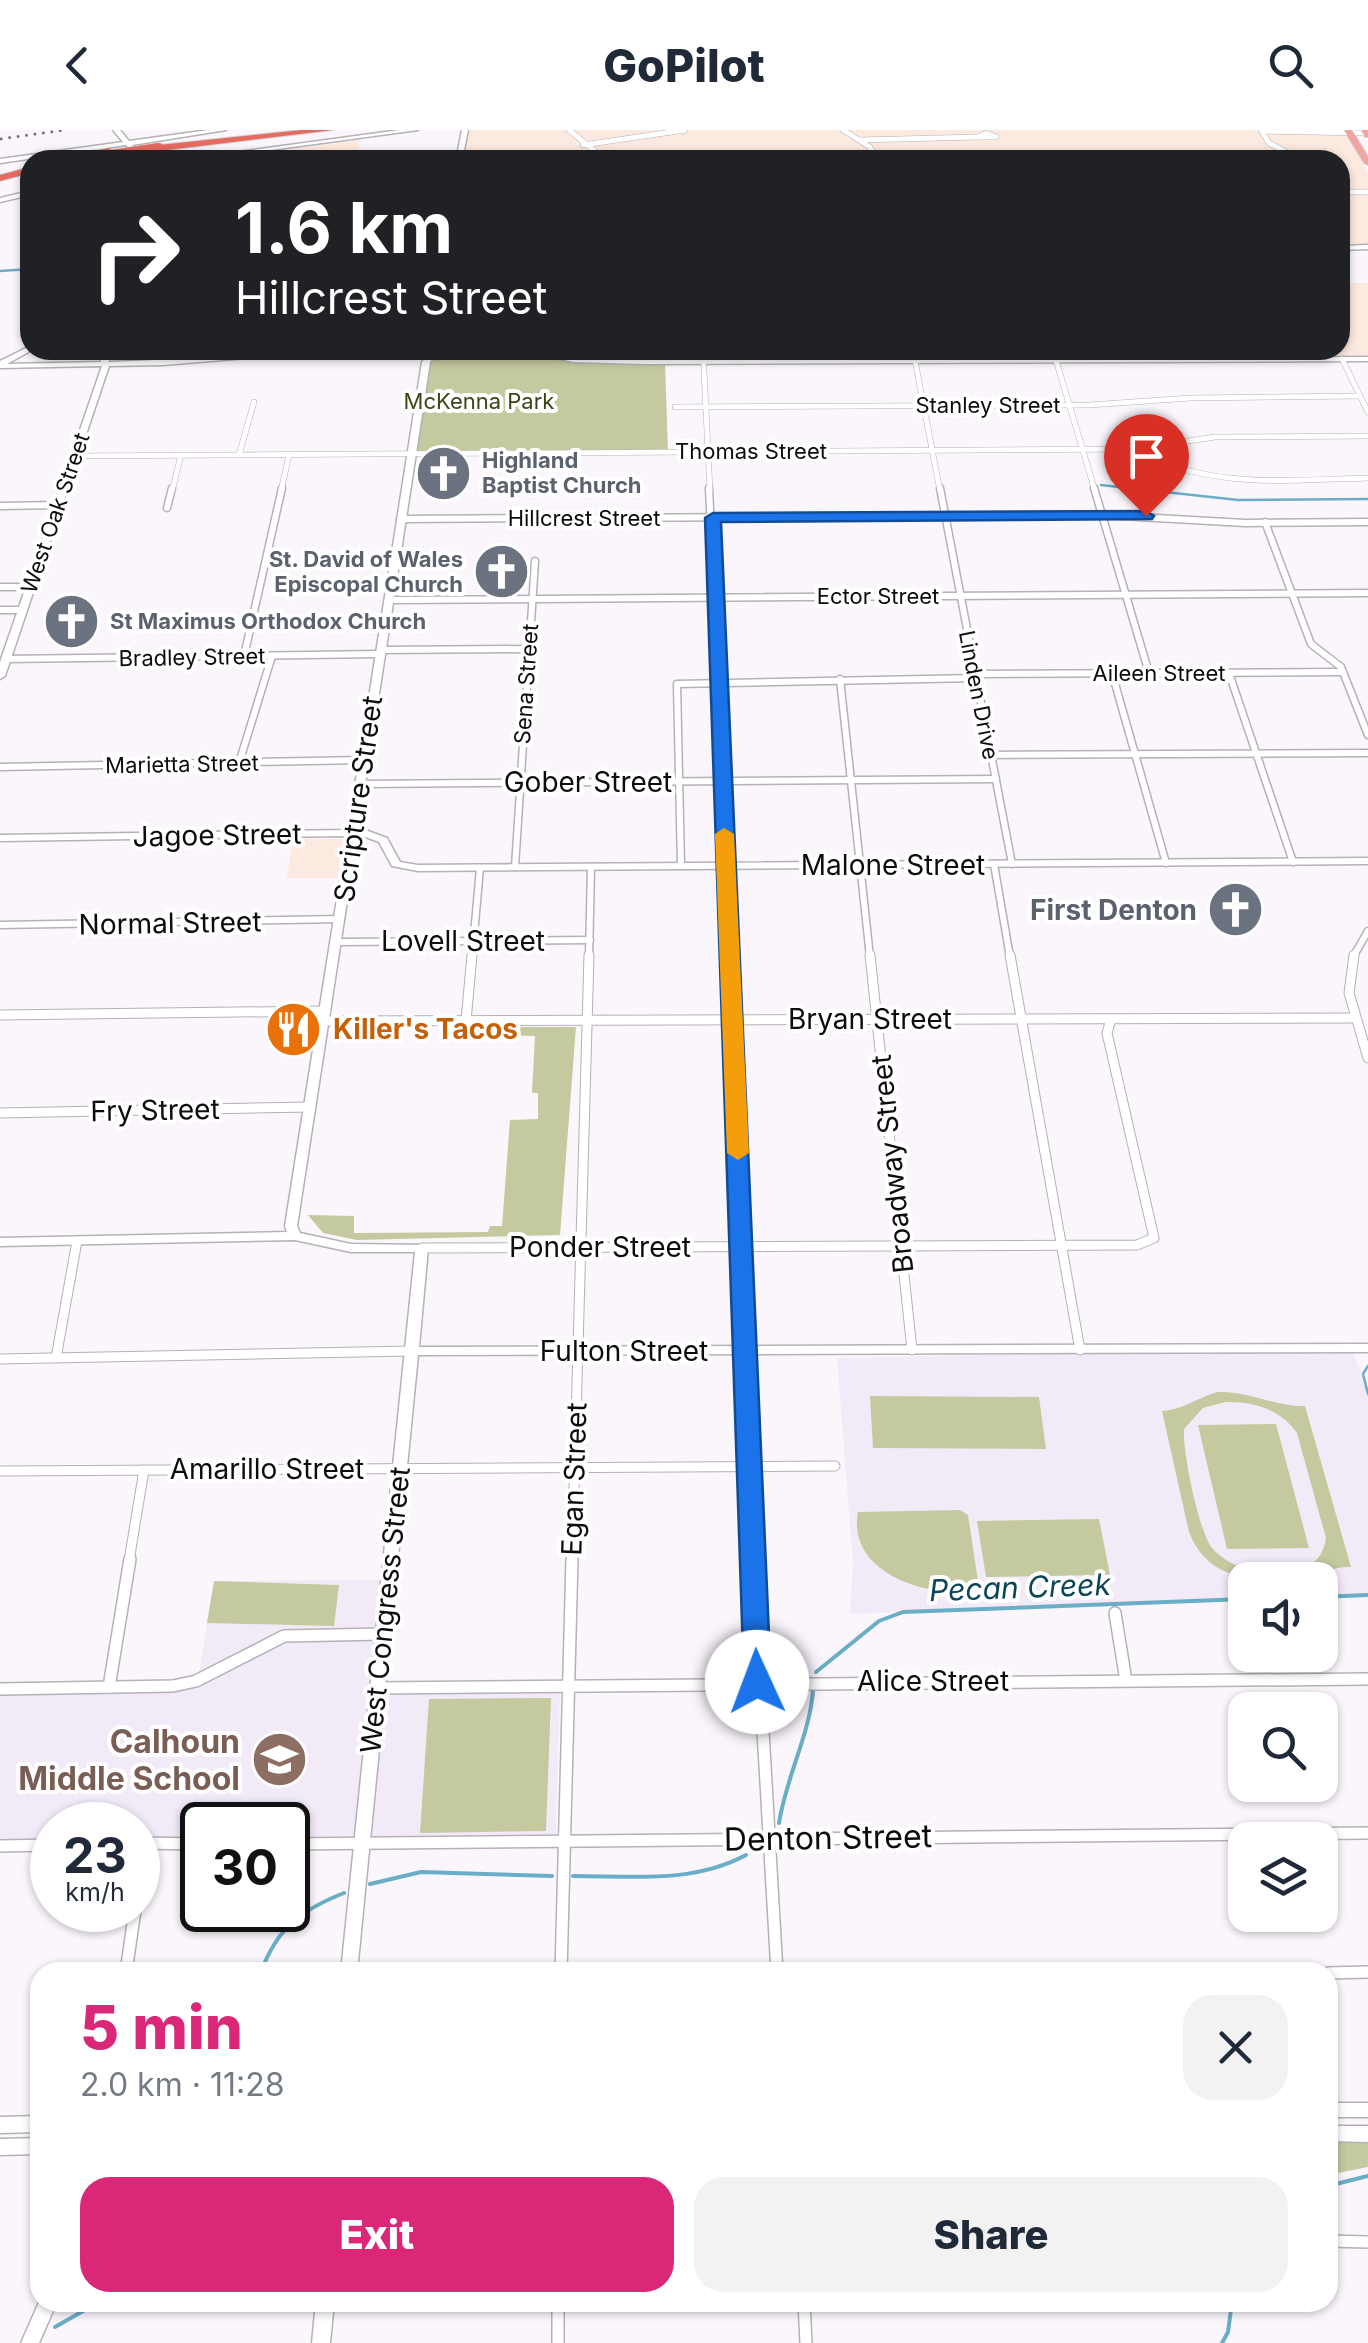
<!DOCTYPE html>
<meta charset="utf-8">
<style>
:root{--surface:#fff;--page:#f2f2f3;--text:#1f2937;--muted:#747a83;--accent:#db2777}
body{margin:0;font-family:Inter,sans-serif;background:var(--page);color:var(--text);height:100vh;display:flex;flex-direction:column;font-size:38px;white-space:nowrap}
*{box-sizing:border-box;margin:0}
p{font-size:32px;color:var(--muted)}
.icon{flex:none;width:55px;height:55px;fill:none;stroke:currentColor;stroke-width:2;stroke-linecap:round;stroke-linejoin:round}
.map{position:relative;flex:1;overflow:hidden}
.side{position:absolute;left:30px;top:1832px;width:1308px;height:350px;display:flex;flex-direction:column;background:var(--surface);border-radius:30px;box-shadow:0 2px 8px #0004}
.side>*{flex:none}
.banner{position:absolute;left:20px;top:20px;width:1330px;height:210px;border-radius:30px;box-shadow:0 2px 8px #0004;background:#202124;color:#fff;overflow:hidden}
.tools{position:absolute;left:1228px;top:1432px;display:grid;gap:20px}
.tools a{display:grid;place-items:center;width:110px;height:110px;border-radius:20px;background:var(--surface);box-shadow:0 2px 8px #0004;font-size:50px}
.speed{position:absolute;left:30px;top:1672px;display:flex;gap:20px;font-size:50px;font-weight:700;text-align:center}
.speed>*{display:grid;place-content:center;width:130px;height:130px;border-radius:50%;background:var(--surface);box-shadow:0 2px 8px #0004;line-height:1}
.speed small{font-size:25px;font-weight:400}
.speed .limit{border:5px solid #111;border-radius:15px;background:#fff;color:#111}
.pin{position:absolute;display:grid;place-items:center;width:85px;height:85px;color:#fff;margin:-102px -42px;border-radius:50% 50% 50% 0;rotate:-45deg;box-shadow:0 0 10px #0007}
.pin .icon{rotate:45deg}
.me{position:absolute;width:110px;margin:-55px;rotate:358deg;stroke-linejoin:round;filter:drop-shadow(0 0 8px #0008)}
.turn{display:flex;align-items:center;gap:35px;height:210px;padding:0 50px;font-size:45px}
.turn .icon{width:130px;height:130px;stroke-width:2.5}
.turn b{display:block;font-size:70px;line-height:85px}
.round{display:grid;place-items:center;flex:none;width:105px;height:105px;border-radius:30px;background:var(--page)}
.overview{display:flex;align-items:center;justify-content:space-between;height:170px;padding:0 50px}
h1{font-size:60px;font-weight:800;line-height:75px;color:var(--accent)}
.cta{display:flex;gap:20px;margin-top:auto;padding:20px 50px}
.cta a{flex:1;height:115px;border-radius:30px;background:var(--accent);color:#fff;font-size:40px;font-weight:800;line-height:115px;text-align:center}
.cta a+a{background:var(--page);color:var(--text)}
header{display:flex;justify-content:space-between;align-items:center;height:130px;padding:0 50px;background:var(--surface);font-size:45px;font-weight:800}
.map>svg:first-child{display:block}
</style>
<header><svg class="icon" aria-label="back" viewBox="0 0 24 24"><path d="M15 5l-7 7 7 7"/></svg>GoPilot<svg class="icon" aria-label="search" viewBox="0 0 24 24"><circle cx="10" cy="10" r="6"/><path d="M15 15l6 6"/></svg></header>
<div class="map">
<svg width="1368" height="2213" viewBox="0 0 1368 2213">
<rect width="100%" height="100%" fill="#fbf6fc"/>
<!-- commercial -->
<g fill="#fceae0">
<polygon points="468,0 1346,0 1368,44 1368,116 1340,116 1340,30 582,30 582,23 464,23"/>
<polygon points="1340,153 1368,153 1368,226 1312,226 1309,220 1340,220"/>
<polygon points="293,709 347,709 341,748 287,748"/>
</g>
<!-- built -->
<g fill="#f3eaf7">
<polygon points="1352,1218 1368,1264 1368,1465 1320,1467 1320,1450 1245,1450 1245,1470 850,1484 853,1434 837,1228"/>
<polygon points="381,1450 368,1564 560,1561 556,1704 288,1707 288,1695 202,1695 202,1708 138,1708 138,1695 52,1695 52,1709 0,1710 0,1563 197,1555 214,1451"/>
</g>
<!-- medical -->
<polygon fill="#ffe9dc" points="359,10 358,24 417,24 416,30 220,30"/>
<!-- green -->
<g fill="#c5c99f" fill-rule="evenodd">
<polygon points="514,220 577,232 665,233 668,322 411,324 426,232 442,222"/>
<polygon points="714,220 908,220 910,226 719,227"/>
<polygon points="478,897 576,897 560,1105 357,1110 323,1103 308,1085 354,1086 354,1103 488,1102 490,1096 502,1096 510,990 538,989 538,963 532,963 535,906 470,904 470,900"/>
<path d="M 1218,1262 C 1250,1261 1276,1277 1305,1276 L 1351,1437 C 1323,1437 1329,1446 1309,1450 C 1299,1452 1287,1450 1277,1450 C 1239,1450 1205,1443 1189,1402 L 1162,1281 C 1183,1280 1198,1267 1218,1262 ZM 1225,1272 C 1253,1271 1280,1279 1297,1303 L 1326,1408 C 1319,1461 1238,1449 1212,1418 C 1199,1402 1182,1320 1184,1299 L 1203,1278 Z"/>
<polygon points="870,1266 1039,1267 1046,1319 873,1318"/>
<polygon points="1276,1294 1309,1418 1227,1419 1198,1295"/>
<path d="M 960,1380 L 968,1385 L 979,1458 C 932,1471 846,1444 858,1382 Z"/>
<polygon points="1099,1389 1110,1445 986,1447 977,1391"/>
<polygon points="214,1451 339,1455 334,1496 207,1493"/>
<polygon points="551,1568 546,1701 420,1703 429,1569"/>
<polygon points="1328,2010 1368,2010 1368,2037 1328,2045"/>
</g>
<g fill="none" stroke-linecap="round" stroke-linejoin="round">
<!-- stream-far1 -->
<g stroke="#6aadc6" stroke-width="2.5">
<polyline points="0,141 30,139"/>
<polyline points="1101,355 1238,370 1368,369"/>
<polyline points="1368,1236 1363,1244 1368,1264"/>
</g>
<!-- stream -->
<g stroke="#6aadc6" stroke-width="4">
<polyline points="1320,1467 1368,1465"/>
<polyline points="816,1542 879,1491 903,1482 1245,1469"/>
<path d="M 779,1693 C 786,1647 809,1607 813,1561"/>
<path d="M 573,1746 C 632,1746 692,1754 746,1725"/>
<polyline points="370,1754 421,1742 552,1746"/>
<path d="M 261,1842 C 277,1798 301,1780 344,1763"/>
<polyline points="1328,2056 1368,2046"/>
<polyline points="55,2197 99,2172"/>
<polyline points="1222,2213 1228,2202 1232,2172"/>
</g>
<defs>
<g id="street-far3">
<polyline points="569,0 606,30"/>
<polyline points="843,0 870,17 876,30"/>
<polyline points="1261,0 1269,13 1301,30"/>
<polyline points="1262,1 1367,3"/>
<polygon points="986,3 996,7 978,7"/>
<polyline points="860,10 978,7"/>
<polyline points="583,15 685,0"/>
<polyline points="1340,62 1368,62"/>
<polyline points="703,220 710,361"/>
<polyline points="913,220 940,361"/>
<polyline points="1053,220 1095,361"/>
<polyline points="1342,229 1368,282"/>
<polyline points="675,277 1089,275 1191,268 1360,266"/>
<path d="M 1135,319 C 1208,360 1287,350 1368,348"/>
<polyline points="239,325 254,272"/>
<polyline points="73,326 1135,319 1215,307 1368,306"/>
<polyline points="172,361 181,325"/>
<polyline points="281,361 289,325"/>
</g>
<g id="street-far2">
<polyline points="709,358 731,827"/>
<polyline points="940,358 1012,734"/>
<polyline points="1094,358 1149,543"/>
<polyline points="0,376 57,375"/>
<polyline points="167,378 172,358"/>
<polyline points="400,389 1103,385 1245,393 1368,392"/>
<polyline points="1265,392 1311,514 1341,537 1368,605"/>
<polyline points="0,457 30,457"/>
<polyline points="380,520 528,519"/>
<polyline points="244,526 282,358"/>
<polyline points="6,529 379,524"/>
<polyline points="1112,543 1166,733"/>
<polyline points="1229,543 1293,732"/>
<polyline points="975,544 1342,542"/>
<polyline points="840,549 870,827"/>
<polyline points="991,625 1368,623"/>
<polyline points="239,633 272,526"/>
<polyline points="0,637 364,630"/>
<polyline points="361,654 996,649"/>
<polyline points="994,734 1010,827"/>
<polyline points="681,736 677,554 976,548"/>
<polyline points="515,737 535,431"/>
<polyline points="0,795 341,789"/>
<polyline points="337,812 590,810"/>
<polyline points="472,827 480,738"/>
<polyline points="589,827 591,737"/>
<polyline points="1353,827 1368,801"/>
</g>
<g id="street-far1">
<polyline points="731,825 753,1431"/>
<polyline points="870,825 912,1220"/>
<polyline points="1010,825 1080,1220"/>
<polyline points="1354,825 1349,863 1368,928"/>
<polyline points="0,885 326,881"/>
<polyline points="324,891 1355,888"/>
<polyline points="466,891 472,825"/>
<polyline points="0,983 310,977"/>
<polyline points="422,1118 1137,1115 1154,1108 1107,903 1111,889"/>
<polyline points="56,1228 77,1111"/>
<polyline points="0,1229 411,1221"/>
<polyline points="0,1341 835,1336"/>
<polyline points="129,1431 144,1340"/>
<polyline points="572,1431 589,825"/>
</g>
<g id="street">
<polyline points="753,1429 777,1842"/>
<polyline points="1115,1483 1126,1551"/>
<polyline points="109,1557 130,1429"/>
<polyline points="377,1558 1368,1549"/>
<polyline points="0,1559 173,1556 196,1551 284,1506 383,1504"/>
<polyline points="138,1713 202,1714"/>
<polyline points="288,1714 1368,1703"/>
<polyline points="0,1716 52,1715"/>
<polyline points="138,1765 145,1713"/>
<polyline points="126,1842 135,1780"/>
<polyline points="561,1842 572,1429"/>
<polyline points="1328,1843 1368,1842"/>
<polyline points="1328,2111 1368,2112"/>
<polyline points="558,2172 558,2213"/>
<polyline points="804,2172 806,2213"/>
</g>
<g id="secondary">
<polygon points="113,0 120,0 129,11 209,0 226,0 132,15 145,30 138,30 126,15 0,33 0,29 123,12"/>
<polygon points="400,0 418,0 197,30 178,30"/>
<polygon points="462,0 468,0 462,30 456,30"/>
<polygon points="30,61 30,65 0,72 0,68"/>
<polygon points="1368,115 1368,119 1340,120 1340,116"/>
<path d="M 30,216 L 30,220 L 32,220 L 7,234 L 101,232 L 99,220 L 107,220 L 109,232 C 181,230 253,220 325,220 L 321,222 L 163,235 L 109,236 L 5,546 L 0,549 L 0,532 L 17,483 L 0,483 L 0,477 L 19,477 L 102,236 L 0,238 L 0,231 Z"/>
<polygon points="431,220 438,221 430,232 394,467 1368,460 1368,466 393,473 358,700 368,701 387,708 400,732 418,735 1368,728 1368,734 418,741 392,736 379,712 363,706 357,706 297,1096 300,1103 351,1114 426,1115 428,1118 419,1217 1368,1214 1368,1222 418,1225 357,1842 341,1842 415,1122 351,1122 295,1110 0,1116 0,1108 287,1102 285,1096 347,706 0,711 0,705 348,700 422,232"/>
<polygon points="522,220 537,220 573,228 646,230 1368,227 1368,231 646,234 573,232"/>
<rect x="1328" y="1973" width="40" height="14"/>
<polygon points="40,1986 40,2002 0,2003 0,1987"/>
<polygon points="1328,1996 1368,1996 1368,2012 1328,2011"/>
<polygon points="40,2008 40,2024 0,2025 0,2009"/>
<polygon points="40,2170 40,2172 57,2172 39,2213 21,2213"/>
<polygon points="316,2172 334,2172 330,2213 312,2213"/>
</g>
<g id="primary">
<polygon points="1344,0 1352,0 1368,27 1368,35 1364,33"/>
<polygon points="1361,0 1368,0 1368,7 1365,7"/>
</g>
<g id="highway">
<polygon points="302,0 333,0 159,21 154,18 159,15"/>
<polygon points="109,18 114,21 112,23 70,30 48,30"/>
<polygon points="30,37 30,43 0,51 0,45"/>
</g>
</defs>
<!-- street-far3 casing -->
<use href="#street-far3" stroke="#b5b1b7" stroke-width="6"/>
<!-- street-far2 casing -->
<use href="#street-far2" stroke="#b5b1b7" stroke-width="9"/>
<!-- street-far1 casing -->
<use href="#street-far1" stroke="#b5b1b7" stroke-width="11"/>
<!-- street casing -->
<use href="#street" stroke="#b5b1b7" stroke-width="14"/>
<!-- secondary casing -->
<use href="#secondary" stroke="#b5b1b7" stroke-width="3"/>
<!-- primary casing -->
<use href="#primary" stroke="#d3d3d3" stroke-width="2"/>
<!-- highway casing -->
<use href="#highway" stroke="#d3d3d3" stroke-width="2"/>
<!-- street-far3 -->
<use href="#street-far3" stroke="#fff" stroke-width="5"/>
<!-- street-far2 -->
<use href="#street-far2" stroke="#fff" stroke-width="6"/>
<!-- street-far1 -->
<use href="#street-far1" stroke="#fff" stroke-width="9"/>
<!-- street -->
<use href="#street" stroke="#fff" stroke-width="11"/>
<!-- secondary -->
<use href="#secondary" fill="#fff" fill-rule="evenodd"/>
<!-- primary -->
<use href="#primary" fill="#efa6a0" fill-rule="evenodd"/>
<!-- highway -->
<use href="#highway" fill="#e56b61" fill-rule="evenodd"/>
<!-- rail -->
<polyline stroke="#6b696c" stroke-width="2.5" stroke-dasharray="2.5 6" stroke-linecap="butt" points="0,9 65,0"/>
<defs>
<polyline id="highway-bridge" points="111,25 159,18"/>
</defs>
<!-- highway-bridge casing -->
<use href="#highway-bridge" stroke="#d3d3d3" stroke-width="11" stroke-linecap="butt"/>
<!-- highway-bridge -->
<use href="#highway-bridge" stroke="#e56b61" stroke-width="10"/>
</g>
<!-- route -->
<polygon fill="#1a73e8" stroke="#114b97" stroke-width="2.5" points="1146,381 1154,386 1152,389 721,392 771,1552 767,1559 748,1559 744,1552 705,388 713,383"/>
<!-- slow -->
<polygon fill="#f59e0b" points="724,698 734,704 749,1023 738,1030 727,1023 715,704"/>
<!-- icons -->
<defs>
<symbol id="church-disc" viewBox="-11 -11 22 22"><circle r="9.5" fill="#6b7280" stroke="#fff"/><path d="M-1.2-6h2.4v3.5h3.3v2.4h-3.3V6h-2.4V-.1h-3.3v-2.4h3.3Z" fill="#fff"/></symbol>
<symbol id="restaurant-disc" viewBox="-11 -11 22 22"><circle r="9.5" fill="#e8710a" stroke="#fff"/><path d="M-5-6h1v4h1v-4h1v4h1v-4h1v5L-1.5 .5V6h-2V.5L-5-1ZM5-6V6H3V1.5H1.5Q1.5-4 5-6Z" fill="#fff"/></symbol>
<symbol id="school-disc" viewBox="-11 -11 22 22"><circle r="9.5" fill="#8d6e63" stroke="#fff"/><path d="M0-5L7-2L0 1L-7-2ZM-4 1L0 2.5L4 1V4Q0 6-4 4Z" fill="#fff"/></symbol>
</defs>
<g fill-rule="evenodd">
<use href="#church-disc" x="412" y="312" width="63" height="63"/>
<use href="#church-disc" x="470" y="410" width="63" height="63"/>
<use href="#church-disc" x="40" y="460" width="63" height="63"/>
<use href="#church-disc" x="1204" y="748" width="63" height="63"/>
<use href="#restaurant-disc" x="262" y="868" width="63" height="63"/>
<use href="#school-disc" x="248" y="1598" width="63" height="63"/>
</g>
<g text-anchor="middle" stroke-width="8" stroke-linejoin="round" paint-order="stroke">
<!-- far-park labels -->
<g font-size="22" fill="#424418" stroke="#fff">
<text x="479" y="279">McKenna Park</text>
</g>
<!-- far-street labels -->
<g font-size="22" fill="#0c0b0d" stroke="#fff">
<text x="988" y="283">Stanley Street</text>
<text x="751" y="329">Thomas Street</text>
<text transform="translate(55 383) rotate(-71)" y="8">West Oak Street</text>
<text x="584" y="396">Hillcrest Street</text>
<text x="878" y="474">Ector Street</text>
<text transform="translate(192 527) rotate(-1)" y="8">Bradley Street</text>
<text x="1159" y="551">Aileen Street</text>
<text transform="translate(526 554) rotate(-86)" y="8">Sena Street</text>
<text transform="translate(979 565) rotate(79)" y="8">Linden Drive</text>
<text transform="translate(182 634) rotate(-1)" y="8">Marietta Street</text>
</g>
<!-- far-worship labels -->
<g font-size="22" font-weight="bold" fill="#5b616d" stroke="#fff" text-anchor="start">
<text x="482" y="338">Highland<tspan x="482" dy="25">Baptist Church</tspan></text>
<text x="463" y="437" text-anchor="end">St. David of Wales<tspan x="463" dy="25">Episcopal Church</tspan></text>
<text x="110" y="499">St Maximus Orthodox Church</text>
</g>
<!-- street labels -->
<g font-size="28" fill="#0c0b0d" stroke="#fff">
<text x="588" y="662">Gober Street</text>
<text transform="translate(358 669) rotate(-82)" y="10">Scripture Street</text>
<text transform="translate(217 705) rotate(-1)" y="10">Jagoe Street</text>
<text x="893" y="745">Malone Street</text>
<text transform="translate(170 793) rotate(-1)" y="10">Normal Street</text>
<text x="463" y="821">Lovell Street</text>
<text x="870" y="899">Bryan Street</text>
<text transform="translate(155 980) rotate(-1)" y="10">Fry Street</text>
<text transform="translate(892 1034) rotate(-96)" y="10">Broadway Street</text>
<text x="600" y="1127">Ponder Street</text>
<text x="624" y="1231">Fulton Street</text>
<text x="267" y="1349">Amarillo Street</text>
<text transform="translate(574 1349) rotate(-88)" y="10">Egan Street</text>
<text transform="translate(385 1480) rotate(-84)" y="10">West Congress Street</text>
<text x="933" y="1561">Alice Street</text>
</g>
<!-- worship labels -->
<g font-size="28" font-weight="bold" fill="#5b616d" stroke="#fff" text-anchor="end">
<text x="1197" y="790">First Denton</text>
</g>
<!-- food labels -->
<g font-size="28" font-weight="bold" fill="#c56008" stroke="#fff" text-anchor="start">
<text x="333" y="909">Killer's Tacos</text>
</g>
<!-- water labels -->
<g font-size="30" font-style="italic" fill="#0a4658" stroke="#fff">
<text transform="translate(1020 1458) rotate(-2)" y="10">Pecan Creek</text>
</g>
<!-- near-education labels -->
<g font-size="32" font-weight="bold" fill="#785e54" stroke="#fff" text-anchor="end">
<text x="240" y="1623">Calhoun<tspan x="240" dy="37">Middle School</tspan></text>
</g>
<!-- near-street labels -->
<g font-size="32" fill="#0c0b0d" stroke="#fff">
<text transform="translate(828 1708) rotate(-1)" y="11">Denton Street</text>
</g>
</g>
</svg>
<div class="tools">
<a><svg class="icon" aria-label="sound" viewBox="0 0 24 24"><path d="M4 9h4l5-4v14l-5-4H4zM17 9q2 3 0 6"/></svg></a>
<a><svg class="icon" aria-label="search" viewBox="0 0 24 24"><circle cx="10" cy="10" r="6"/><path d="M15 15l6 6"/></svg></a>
<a><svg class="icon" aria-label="layers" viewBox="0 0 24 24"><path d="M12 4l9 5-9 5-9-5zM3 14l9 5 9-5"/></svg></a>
</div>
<div class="speed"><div>23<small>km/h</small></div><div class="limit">30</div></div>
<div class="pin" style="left:1146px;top:386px;background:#d93025"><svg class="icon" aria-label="arrive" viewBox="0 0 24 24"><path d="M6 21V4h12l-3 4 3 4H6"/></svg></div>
<svg class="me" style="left:757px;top:1552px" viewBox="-20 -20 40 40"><circle r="19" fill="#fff"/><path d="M0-13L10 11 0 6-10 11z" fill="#1a73e8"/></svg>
<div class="banner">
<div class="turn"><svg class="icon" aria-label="right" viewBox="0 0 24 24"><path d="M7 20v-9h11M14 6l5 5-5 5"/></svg><div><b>1.6 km</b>Hillcrest Street</div></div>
</div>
<section class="side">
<div class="overview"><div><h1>5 min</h1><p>2.0 km · 11:28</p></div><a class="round"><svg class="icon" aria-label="close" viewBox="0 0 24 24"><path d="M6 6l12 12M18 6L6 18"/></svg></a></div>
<div class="cta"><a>Exit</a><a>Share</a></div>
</section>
</div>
